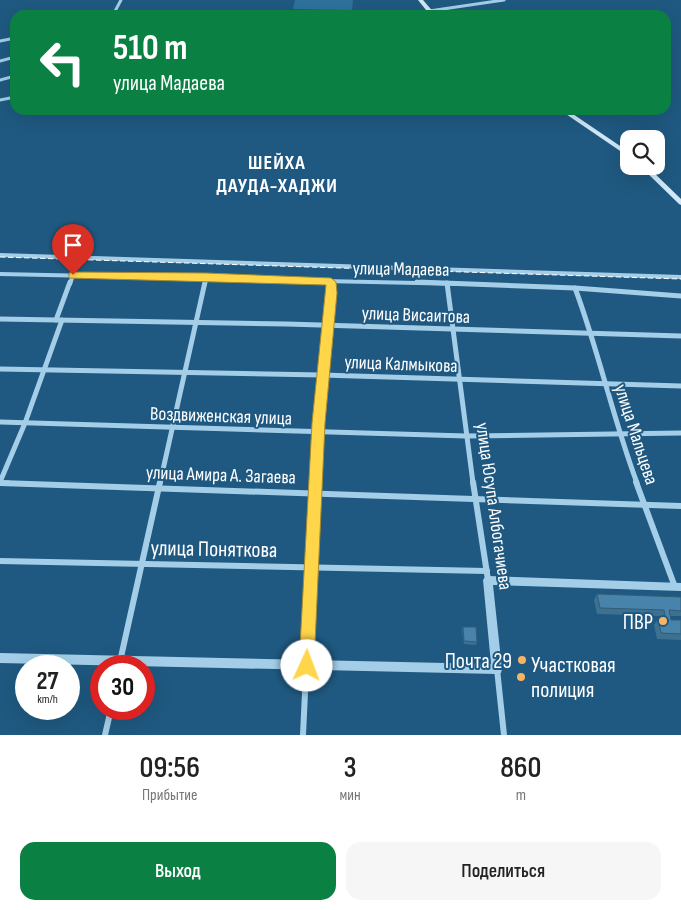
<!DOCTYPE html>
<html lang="ru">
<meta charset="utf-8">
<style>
:root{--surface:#fff;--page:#f6f6f6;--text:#222;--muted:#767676;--accent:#0b8043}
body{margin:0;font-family:"Sofia Sans Condensed",sans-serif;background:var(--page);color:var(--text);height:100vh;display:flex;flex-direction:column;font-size:19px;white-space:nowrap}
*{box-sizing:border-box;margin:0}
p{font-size:16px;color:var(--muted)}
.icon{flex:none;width:28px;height:28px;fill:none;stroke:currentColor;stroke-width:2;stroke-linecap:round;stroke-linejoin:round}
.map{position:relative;height:735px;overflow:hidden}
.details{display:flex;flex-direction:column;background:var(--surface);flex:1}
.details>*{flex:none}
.guide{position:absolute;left:10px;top:10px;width:661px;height:105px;border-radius:15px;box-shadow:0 5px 20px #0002;background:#0b8043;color:#fff;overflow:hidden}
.tools{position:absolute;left:620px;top:130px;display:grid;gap:10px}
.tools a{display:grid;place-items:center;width:45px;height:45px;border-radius:10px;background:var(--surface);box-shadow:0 5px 20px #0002;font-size:25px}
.speed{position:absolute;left:15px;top:655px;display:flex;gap:10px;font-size:25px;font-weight:700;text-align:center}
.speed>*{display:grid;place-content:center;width:65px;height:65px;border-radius:50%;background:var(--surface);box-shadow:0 5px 20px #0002;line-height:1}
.speed small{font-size:12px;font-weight:400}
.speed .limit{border:8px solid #d22;background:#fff;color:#111}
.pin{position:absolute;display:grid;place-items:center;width:42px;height:42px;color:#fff;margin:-51px -21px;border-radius:50% 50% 50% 0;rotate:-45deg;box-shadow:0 0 5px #0007}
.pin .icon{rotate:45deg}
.me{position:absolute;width:55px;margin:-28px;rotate:2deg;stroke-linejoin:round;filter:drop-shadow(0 0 4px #0008)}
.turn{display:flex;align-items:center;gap:18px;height:105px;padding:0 20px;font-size:22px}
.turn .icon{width:65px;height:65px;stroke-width:2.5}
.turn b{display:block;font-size:35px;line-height:42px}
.eta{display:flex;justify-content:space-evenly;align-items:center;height:85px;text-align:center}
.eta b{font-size:30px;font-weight:600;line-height:35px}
.cta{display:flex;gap:10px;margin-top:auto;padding:10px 20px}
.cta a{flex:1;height:58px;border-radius:15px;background:var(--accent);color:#fff;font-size:20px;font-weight:600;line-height:58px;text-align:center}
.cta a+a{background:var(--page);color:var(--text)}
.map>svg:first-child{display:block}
</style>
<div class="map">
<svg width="681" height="735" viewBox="0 0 681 735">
<rect width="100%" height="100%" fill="#1f5981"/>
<!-- green -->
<polygon fill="#2e729d" points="295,0 353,0 352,10 293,9"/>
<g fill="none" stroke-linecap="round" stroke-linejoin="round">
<!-- minor-far3 -->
<g stroke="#a4cee8" stroke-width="3">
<polyline points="429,11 504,0"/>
<polyline points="113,15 121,0"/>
<polyline points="0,41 15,38"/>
<polyline points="0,61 15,57"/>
<polyline points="0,80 15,76"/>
<polyline points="0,100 15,97"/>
</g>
<!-- minor-far2 -->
<g stroke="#a4cee8" stroke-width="4">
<polyline points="0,255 681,277"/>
<polyline points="0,274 464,284"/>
<polyline points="70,284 73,275"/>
<polyline points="205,284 206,277"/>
</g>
<!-- minor-far1 -->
<g stroke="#a4cee8" stroke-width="5">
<polyline points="417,282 575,288 681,296"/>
<polyline points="447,283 473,483"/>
<path d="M 575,288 C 599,352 613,419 637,483"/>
<polyline points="0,319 287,324 681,336"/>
<polyline points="56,320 70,282"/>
<polyline points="0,369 322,375 681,386"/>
<polyline points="0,422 466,436 681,433"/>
<polyline points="0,482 25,423 62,320"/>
<polyline points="0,483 9,483"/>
<polyline points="160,483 205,282"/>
<polyline points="315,483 318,423 323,397 321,383 332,293 331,282"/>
</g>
<!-- minor -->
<g stroke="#a4cee8" stroke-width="6">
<polyline points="473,482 488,580"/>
<polyline points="636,482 675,587"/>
<polyline points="0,483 681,506"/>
<polyline points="0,561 487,571"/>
<polyline points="119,666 160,482"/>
<polyline points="497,669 504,735"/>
<polyline points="105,735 111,709"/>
<polyline points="303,735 315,482"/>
</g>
<!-- tertiary -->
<polygon fill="#a4cee8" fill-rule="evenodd" points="488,576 681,583 681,591 493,585 502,669 501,673 497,674 0,663 0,653 491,664 483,580 485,577"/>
<!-- secondary -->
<g fill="#cfe7f7" fill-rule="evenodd">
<polygon points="418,0 423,0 436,15 430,15"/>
<polygon points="560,110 567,110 629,152 629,157"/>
<polygon points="640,166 647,166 681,199 681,205 679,204"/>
</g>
<!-- rail -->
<polyline stroke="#fff" stroke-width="1" stroke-dasharray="5.5 2.5" stroke-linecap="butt" points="0,257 681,279"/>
</g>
<!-- wall -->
<g fill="#3d7192">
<polygon points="597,594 681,597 681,616 670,616 671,620 681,620 681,640 657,639 654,625 658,619 661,620 660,616 597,614 594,600"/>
<polygon points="463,627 477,642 476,645 464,644 462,630"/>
</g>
<!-- building -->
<g fill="#4783aa" stroke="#325c77">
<polygon points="597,594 681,597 681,611 669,610 671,620 681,620 681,634 661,633 658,619 666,620 664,610 600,608"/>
<polygon points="463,627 476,627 477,642 464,641"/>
</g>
<!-- route -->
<polygon fill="#ffd54a" stroke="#a68a30" points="73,272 206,273 331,278 336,282 337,293 325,423 314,666 312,671 307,673 301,671 299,666 312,423 326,285 69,278 69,273"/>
<!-- markers -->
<g fill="#f7b564" stroke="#1f5981" stroke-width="2">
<circle cx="663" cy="621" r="5"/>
<circle cx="522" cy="660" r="5"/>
<circle cx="521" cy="677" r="5"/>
</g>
<g text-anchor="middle" stroke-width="4" stroke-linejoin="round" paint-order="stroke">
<!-- street labels -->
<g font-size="19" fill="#fff" stroke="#1f5981">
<text transform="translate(401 268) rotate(1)" y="7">улица Мадаева</text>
<text transform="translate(416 314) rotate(2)" y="7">улица Висаитова</text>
<text transform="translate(401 363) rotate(2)" y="7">улица Калмыкова</text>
<text transform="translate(221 415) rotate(2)" y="7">Воздвиженская улица</text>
<text transform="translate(637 434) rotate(72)" y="7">улица Мальцева</text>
<text transform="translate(221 474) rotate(2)" y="7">улица Амира А. Загаева</text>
<text transform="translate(495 506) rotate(82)" y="7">улица Юсупа Албогачиева</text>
</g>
<!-- far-district labels -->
<g font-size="20" font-weight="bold" letter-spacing="1" fill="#fff" stroke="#1f5981">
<text x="277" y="169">ШЕЙХА<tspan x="277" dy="23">ДАУДА-ХАДЖИ</tspan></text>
</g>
<!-- near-street labels -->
<g font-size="22" fill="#fff" stroke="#1f5981">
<text transform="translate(214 548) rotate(1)" y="8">улица Поняткова</text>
</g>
<!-- near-poi labels -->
<g font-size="22" fill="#fff" stroke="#1f5981" text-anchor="end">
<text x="653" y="629">ПВР</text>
<text x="512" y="668">Почта 29</text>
<text x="531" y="672" text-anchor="start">Участковая<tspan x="531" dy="25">полиция</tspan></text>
</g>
</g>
</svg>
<div class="tools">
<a><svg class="icon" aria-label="search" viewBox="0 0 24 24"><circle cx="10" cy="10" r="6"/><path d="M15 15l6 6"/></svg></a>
</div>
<div class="speed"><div>27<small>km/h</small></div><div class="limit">30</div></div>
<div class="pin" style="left:73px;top:275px;background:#d93025"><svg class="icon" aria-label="arrive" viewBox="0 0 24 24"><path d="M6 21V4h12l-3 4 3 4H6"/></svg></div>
<svg class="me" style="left:307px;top:666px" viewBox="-20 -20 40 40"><circle r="19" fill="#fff"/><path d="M0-13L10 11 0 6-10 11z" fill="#ffd54a"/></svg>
<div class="guide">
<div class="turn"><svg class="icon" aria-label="left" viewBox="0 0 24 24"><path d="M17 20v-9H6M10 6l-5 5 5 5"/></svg><div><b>510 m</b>улица Мадаева</div></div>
</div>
</div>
<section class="details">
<div class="eta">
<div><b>09:56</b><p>Прибытие</p></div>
<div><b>3</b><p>мин</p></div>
<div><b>860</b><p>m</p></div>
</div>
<div class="cta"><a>Выход</a><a>Поделиться</a></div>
</section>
